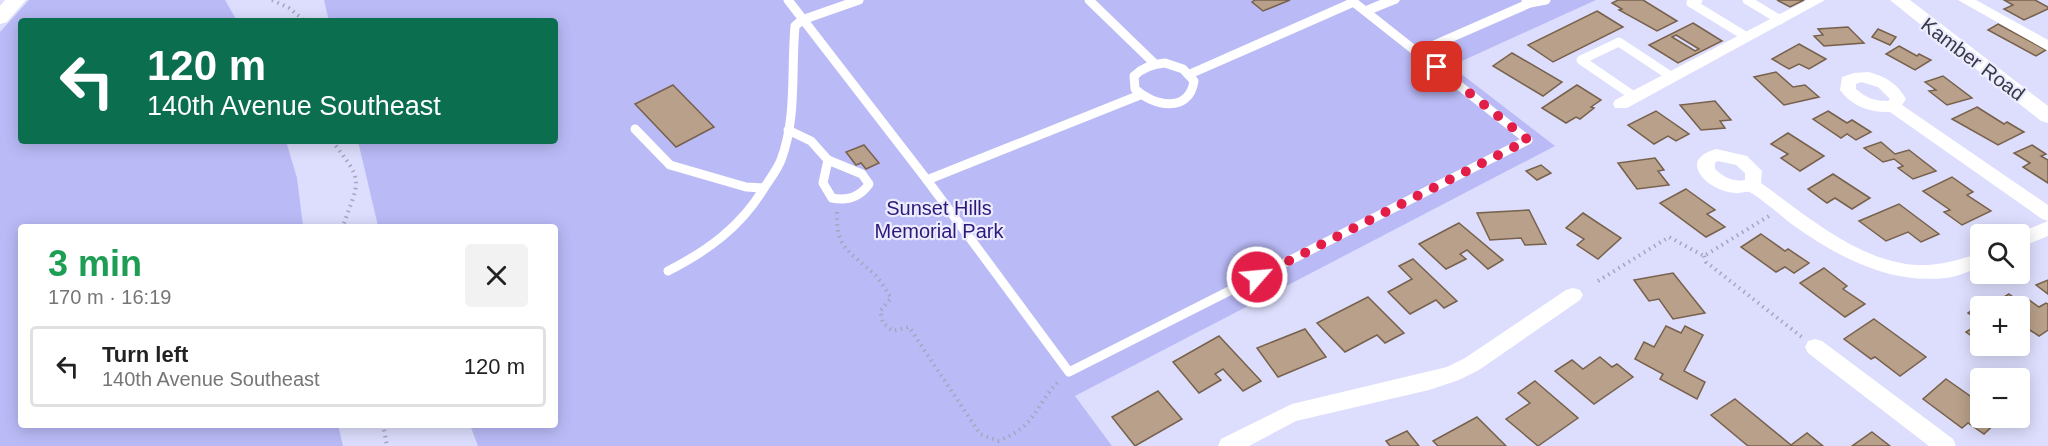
<!DOCTYPE html>
<meta charset="utf-8">
<style>
:root{--surface:#fff;--page:#f2f2f2;--text:#222;--muted:#767676;--line:#e0e0e0}
body{margin:0;font-family:Arial,sans-serif;background:var(--page);color:var(--text);height:100vh;display:flex;flex-direction:column;font-size:22px;white-space:nowrap}
*{box-sizing:border-box;margin:0}
p{font-size:20px;color:var(--muted)}
.icon{flex:none;width:33px;height:33px;fill:none;stroke:currentColor;stroke-width:2;stroke-linecap:round;stroke-linejoin:round}
.map{position:relative;flex:1;overflow:hidden}
.sheet{position:absolute;left:18px;top:224px;width:540px;height:204px;display:flex;flex-direction:column;background:var(--surface);border-radius:6px;box-shadow:0 3px 15px #0003}
.sheet>*{flex:none}
.top-card{position:absolute;left:18px;top:18px;width:540px;height:126px;border-radius:6px;box-shadow:0 3px 15px #0003;background:#0b6e4f;color:#fff;overflow:hidden}
.buttons{position:absolute;left:1970px;top:224px;display:grid;gap:12px}
.buttons a{display:grid;place-items:center;width:60px;height:60px;border-radius:6px;background:var(--surface);box-shadow:0 3px 15px #0003;font-size:30px}
.pin{position:absolute;display:grid;place-items:center;width:51px;height:51px;color:#fff;margin:-26px;border-radius:12px;box-shadow:0 3px 9px #0006}
.me{position:absolute;width:66px;margin:-33px;rotate:63deg;stroke-linejoin:round;filter:drop-shadow(0 0 4px #0008)}
.turn{display:flex;align-items:center;gap:21px;height:126px;padding:0 30px;font-size:27px}
.turn .icon{width:78px;height:78px;stroke-width:2.5}
.turn b{display:block;font-size:42px;line-height:51px}
.round{display:grid;place-items:center;flex:none;width:63px;height:63px;border-radius:6px;background:var(--page)}
.headline{display:flex;align-items:center;justify-content:space-between;height:102px;padding:0 30px}
h1{font-size:36px;font-weight:600;line-height:45px;color:#1e9e55}
ul{padding:0;list-style:none}
li{display:flex;align-items:center;gap:18px;height:81px;margin:0 12px 9px;padding:0 18px;border:3px solid var(--line);border-radius:6px}
li div{flex:1}
li b{display:block;font-size:22px}
li em{font-style:normal}
.map>svg:first-child{display:block}
</style>
<div class="map">
<svg width="2048" height="446" viewBox="0 0 2048 446">
<rect width="100%" height="100%" fill="#dddefd"/>
<!-- green -->
<g fill="#babaf7">
<polygon points="29,0 225,0 237,21 21,21 21,141 286,141 297,178 303,226 21,226 21,424 338,425 343,446 0,446 0,32"/>
<polygon points="324,0 1596,0 1451,66 1555,146 1075,396 1112,446 478,446 470,425 555,424 555,226 378,226 358,141 555,141 555,21 329,21"/>
</g>
<!-- building -->
<g fill="#b8a08a" stroke="#77614c" stroke-width="1.5" fill-rule="evenodd">
<polygon points="1255,0 1290,0 1263,11 1252,2"/>
<polygon points="1618,0 1643,0 1677,21 1657,31 1619,10 1622,9 1612,3"/>
<polygon points="1777,0 1804,0 1790,7"/>
<polygon points="2004,0 2035,0 2048,7 2048,9 2024,20 2004,9 2013,5"/>
<polygon points="1597,11 1623,27 1553,62 1528,45"/>
<path d="M 1693,23 L 1722,41 L 1678,63 L 1649,45 ZM 1676,35 L 1699,49 L 1695,51 L 1672,37 Z"/>
<polygon points="1998,24 2046,50 2036,56 1988,30"/>
<polygon points="1848,27 1864,43 1824,46 1814,36 1823,35 1818,29"/>
<polygon points="1878,29 1896,37 1890,45 1872,37"/>
<polygon points="1799,44 1826,59 1809,69 1799,64 1789,69 1772,59"/>
<polygon points="1899,46 1917,56 1919,54 1931,60 1915,70 1886,54"/>
<polygon points="1512,53 1562,82 1543,96 1493,66"/>
<polygon points="1776,72 1793,87 1805,85 1819,97 1784,105 1754,77"/>
<polygon points="1943,76 1972,98 1947,105 1929,91 1936,90 1925,82"/>
<polygon points="673,85 714,127 676,147 635,104"/>
<polygon points="1577,85 1601,100 1591,107 1594,108 1580,119 1576,117 1566,123 1542,108"/>
<polygon points="1715,101 1731,120 1720,121 1725,128 1701,130 1680,105"/>
<polygon points="1977,107 2004,124 2007,122 2024,132 1998,145 1952,119"/>
<polygon points="1656,111 1689,134 1676,141 1668,136 1654,144 1628,125"/>
<polygon points="1828,111 1847,123 1852,120 1871,132 1856,140 1847,134 1841,138 1813,119"/>
<polygon points="1788,133 1824,156 1800,171 1781,158 1788,154 1771,144"/>
<polygon points="1881,142 1895,154 1909,150 1936,171 1913,179 1898,168 1903,166 1894,159 1883,162 1864,148"/>
<polygon points="864,145 879,163 866,169 861,163 856,165 846,152"/>
<polygon points="2032,145 2046,154 2041,156 2048,160 2048,183 2023,167 2030,163 2014,153"/>
<polygon points="1655,158 1664,170 1658,171 1669,185 1637,189 1618,163"/>
<polygon points="1541,165 1551,173 1537,180 1526,171"/>
<polygon points="1833,174 1870,198 1852,209 1835,198 1827,203 1808,189"/>
<polygon points="1952,177 1973,192 1967,195 1991,211 1962,225 1944,212 1950,210 1923,191"/>
<polygon points="1686,189 1715,210 1707,214 1725,227 1706,237 1660,203"/>
<polygon points="1899,204 1939,234 1921,242 1908,232 1886,241 1859,221"/>
<polygon points="1529,210 1546,244 1525,245 1521,238 1490,240 1477,213"/>
<polygon points="1583,213 1621,238 1598,259 1577,245 1584,239 1566,228"/>
<polygon points="1459,223 1503,260 1488,269 1467,250 1460,254 1466,259 1446,269 1419,244"/>
<polygon points="1761,234 1785,251 1788,249 1809,263 1794,273 1785,267 1776,272 1741,247"/>
<polygon points="1413,259 1457,301 1444,308 1436,300 1410,314 1388,292 1412,279 1399,266"/>
<polygon points="1824,268 1847,286 1843,289 1865,304 1845,317 1800,283"/>
<polygon points="1673,273 1705,313 1673,319 1659,299 1649,301 1634,280"/>
<polygon points="2048,280 2048,294 2036,285"/>
<polygon points="2009,294 2023,304 2029,300 2039,307 2046,303 2048,304 2048,330 2039,336 2019,323 2019,306 1995,306 1992,304"/>
<polygon points="1368,297 1404,333 1385,343 1377,335 1345,352 1317,323"/>
<polygon points="1981,304 1984,306 1980,306 1980,321 1968,313"/>
<polygon points="1874,319 1926,357 1900,376 1875,357 1871,359 1844,339"/>
<polygon points="1980,323 1980,342 1966,332"/>
<polygon points="1666,326 1681,333 1685,326 1703,335 1684,371 1705,382 1697,399 1660,379 1663,374 1635,359 1644,342 1654,347"/>
<polygon points="1305,329 1326,357 1278,377 1257,348"/>
<polygon points="1219,336 1261,381 1243,391 1223,369 1215,374 1221,380 1199,393 1173,362"/>
<polygon points="1600,357 1612,367 1617,364 1633,377 1594,404 1555,371 1572,360 1583,369"/>
<polygon points="1946,379 1980,403 1980,417 2001,418 1984,434 1968,423 1962,428 1923,399"/>
<polygon points="1535,381 1578,418 1538,446 1506,419 1530,403 1518,393"/>
<polygon points="1158,391 1182,419 1135,446 1112,417"/>
<polygon points="1735,399 1791,445 1807,433 1823,446 1748,446 1711,415"/>
<polygon points="1477,417 1506,446 1438,446 1433,441"/>
<polygon points="1407,431 1419,446 1390,446 1386,441"/>
<polygon points="1872,432 1890,446 1852,446"/>
</g>
<g fill="none" stroke-linecap="round" stroke-linejoin="round">
<!-- path -->
<g stroke="#a5a5be" stroke-width="4" stroke-dasharray="1.5 4.5" stroke-linecap="butt">
<polyline points="272,0 289,8 305,21"/>
<path d="M 332,141 C 364,182 360,178 343,226"/>
<path d="M 837,212 C 835,249 851,252 874,274 C 881,281 886,290 891,298 L 880,311 L 883,323 L 893,331 L 909,327 L 980,434 L 998,441 C 1039,425 1034,405 1060,380"/>
<polyline points="1704,256 1706,262 1803,338"/>
<polyline points="1598,281 1669,237 1704,256 1769,216"/>
<polyline points="383,424 387,446"/>
</g>
<!-- service -->
<g stroke="#fff" stroke-width="9">
<polyline points="788,0 927,180"/>
<polyline points="1089,0 1155,64"/>
<polyline points="1698,0 1691,3 1747,37"/>
<polyline points="1747,0 1780,20"/>
<polyline points="1530,3 1546,0"/>
<polyline points="1418,52 1530,3 1526,0"/>
<path d="M 1165,63 L 1183,69 L 1194,81 C 1189,114 1153,106 1135,89 L 1134,76 C 1143,67 1153,64 1165,63 Z"/>
<polyline points="1190,74 1354,2"/>
<polyline points="1140,95 927,180 1069,372 1528,140 1351,0"/>
<polyline points="1635,97 1581,60 1619,42 1672,77"/>
<path d="M 635,129 L 670,165 L 746,187 L 764,188 C 770,179 777,170 781,160 C 797,118 791,70 795,26 L 802,20 L 859,0"/>
<polyline points="788,130 811,141 828,160"/>
<path d="M 828,160 L 862,174 L 869,184 C 860,197 847,201 832,198 L 823,183 Z"/>
<path d="M 668,271 C 707,251 741,227 764,188"/>
</g>
<!-- minor -->
<g fill="#fff" fill-rule="evenodd">
<polygon points="1380,0 1400,0 1398,3 1366,16 1359,11 1361,8"/>
<polygon points="1807,0 1825,0 1627,108 1615,108 1613,104 1615,100"/>
<polygon points="1958,0 1976,0 2048,40 2048,51"/>
<path d="M 1869,72 C 1886,77 1897,83 1906,99 L 1902,105 L 2048,205 L 2048,221 L 2042,219 L 1890,112 C 1871,113 1851,106 1840,90 L 1842,77 L 1854,73 ZM 1861,82 L 1878,87 L 1890,99 L 1888,101 C 1875,101 1866,98 1856,89 L 1856,84 Z"/>
<path d="M 1716,149 L 1747,156 L 1762,171 L 1761,183 C 1807,216 1858,261 1916,265 C 1939,266 1959,260 1980,253 L 1980,267 C 1969,271 1957,277 1945,278 C 1888,284 1838,257 1793,225 C 1785,219 1756,194 1749,192 C 1745,191 1739,194 1735,193 C 1722,192 1707,185 1700,174 C 1691,159 1704,153 1716,149 ZM 1718,161 L 1736,165 L 1745,173 L 1745,180 C 1733,182 1725,178 1715,169 L 1715,163 Z"/>
<polygon points="2048,221 2048,236 2019,248 2017,234"/>
<polygon points="1573,288 1580,290 1583,295 1580,300 1479,370 1459,380 1429,390 1296,421 1249,446 1218,446 1221,439 1292,404 1447,367 1465,358 1566,290"/>
<polygon points="1815,339 1822,341 1953,439 1956,446 1929,446 1808,353 1805,347 1808,341"/>
</g>
<!-- tertiary -->
<polygon fill="#fff" fill-rule="evenodd" points="1890,0 1910,0 2048,106 2048,123 2041,121"/>
<!-- secondary -->
<polygon fill="#fff" fill-rule="evenodd" points="5,0 26,0 7,22 0,24 0,6"/>
</g>
<g fill="none" stroke-linecap="round" stroke-linejoin="round">
<!-- route -->
<polyline stroke="#e11d48" stroke-width="10" stroke-dasharray="0 18" points="1257,277 1528,140 1437,67"/>
</g>
<g text-anchor="middle" stroke-width="4.5" stroke-linejoin="round" paint-order="stroke">
<!-- street labels -->
<g font-size="20" fill="#3a3a47" stroke="#ebecff">
<text transform="translate(1973 59) rotate(37)" y="7">Kamber Road</text>
</g>
<!-- park labels -->
<g font-size="20" fill="#2e187a" stroke="#ebecff">
<text x="939" y="215">Sunset Hills<tspan x="939" dy="23">Memorial Park</tspan></text>
</g>
</g>
</svg>
<div class="buttons">
<a><svg class="icon" aria-label="search" viewBox="0 0 24 24"><circle cx="10" cy="10" r="6"/><path d="M15 15l6 6"/></svg></a>
<a>+</a>
<a>−</a>
</div>
<div class="pin" style="left:1437px;top:67px;background:#d93025"><svg class="icon" aria-label="arrive" viewBox="0 0 24 24"><path d="M6 21V4h12l-3 4 3 4H6"/></svg></div>
<svg class="me" style="left:1257px;top:277px" viewBox="-20 -20 40 40"><circle r="17" fill="#e11d48" stroke="#fff" stroke-width="3"/><path d="M0-11L8 9 0 5-8 9z" fill="#fff"/></svg>
<div class="top-card">
<div class="turn"><svg class="icon" aria-label="left" viewBox="0 0 24 24"><path d="M17 20v-9H6M10 6l-5 5 5 5"/></svg><div><b>120 m</b>140th Avenue Southeast</div></div>
</div>
<section class="sheet">
<div class="headline"><div><h1>3 min</h1><p>170 m · 16:19</p></div><a class="round"><svg class="icon" aria-label="close" viewBox="0 0 24 24"><path d="M6 6l12 12M18 6L6 18"/></svg></a></div>
<ul>
<li><svg class="icon" aria-label="left" viewBox="0 0 24 24"><path d="M17 20v-9H6M10 6l-5 5 5 5"/></svg><div><b>Turn left</b><p>140th Avenue Southeast</p></div><em>120 m</em></li>
</ul>
</section>
</div>
